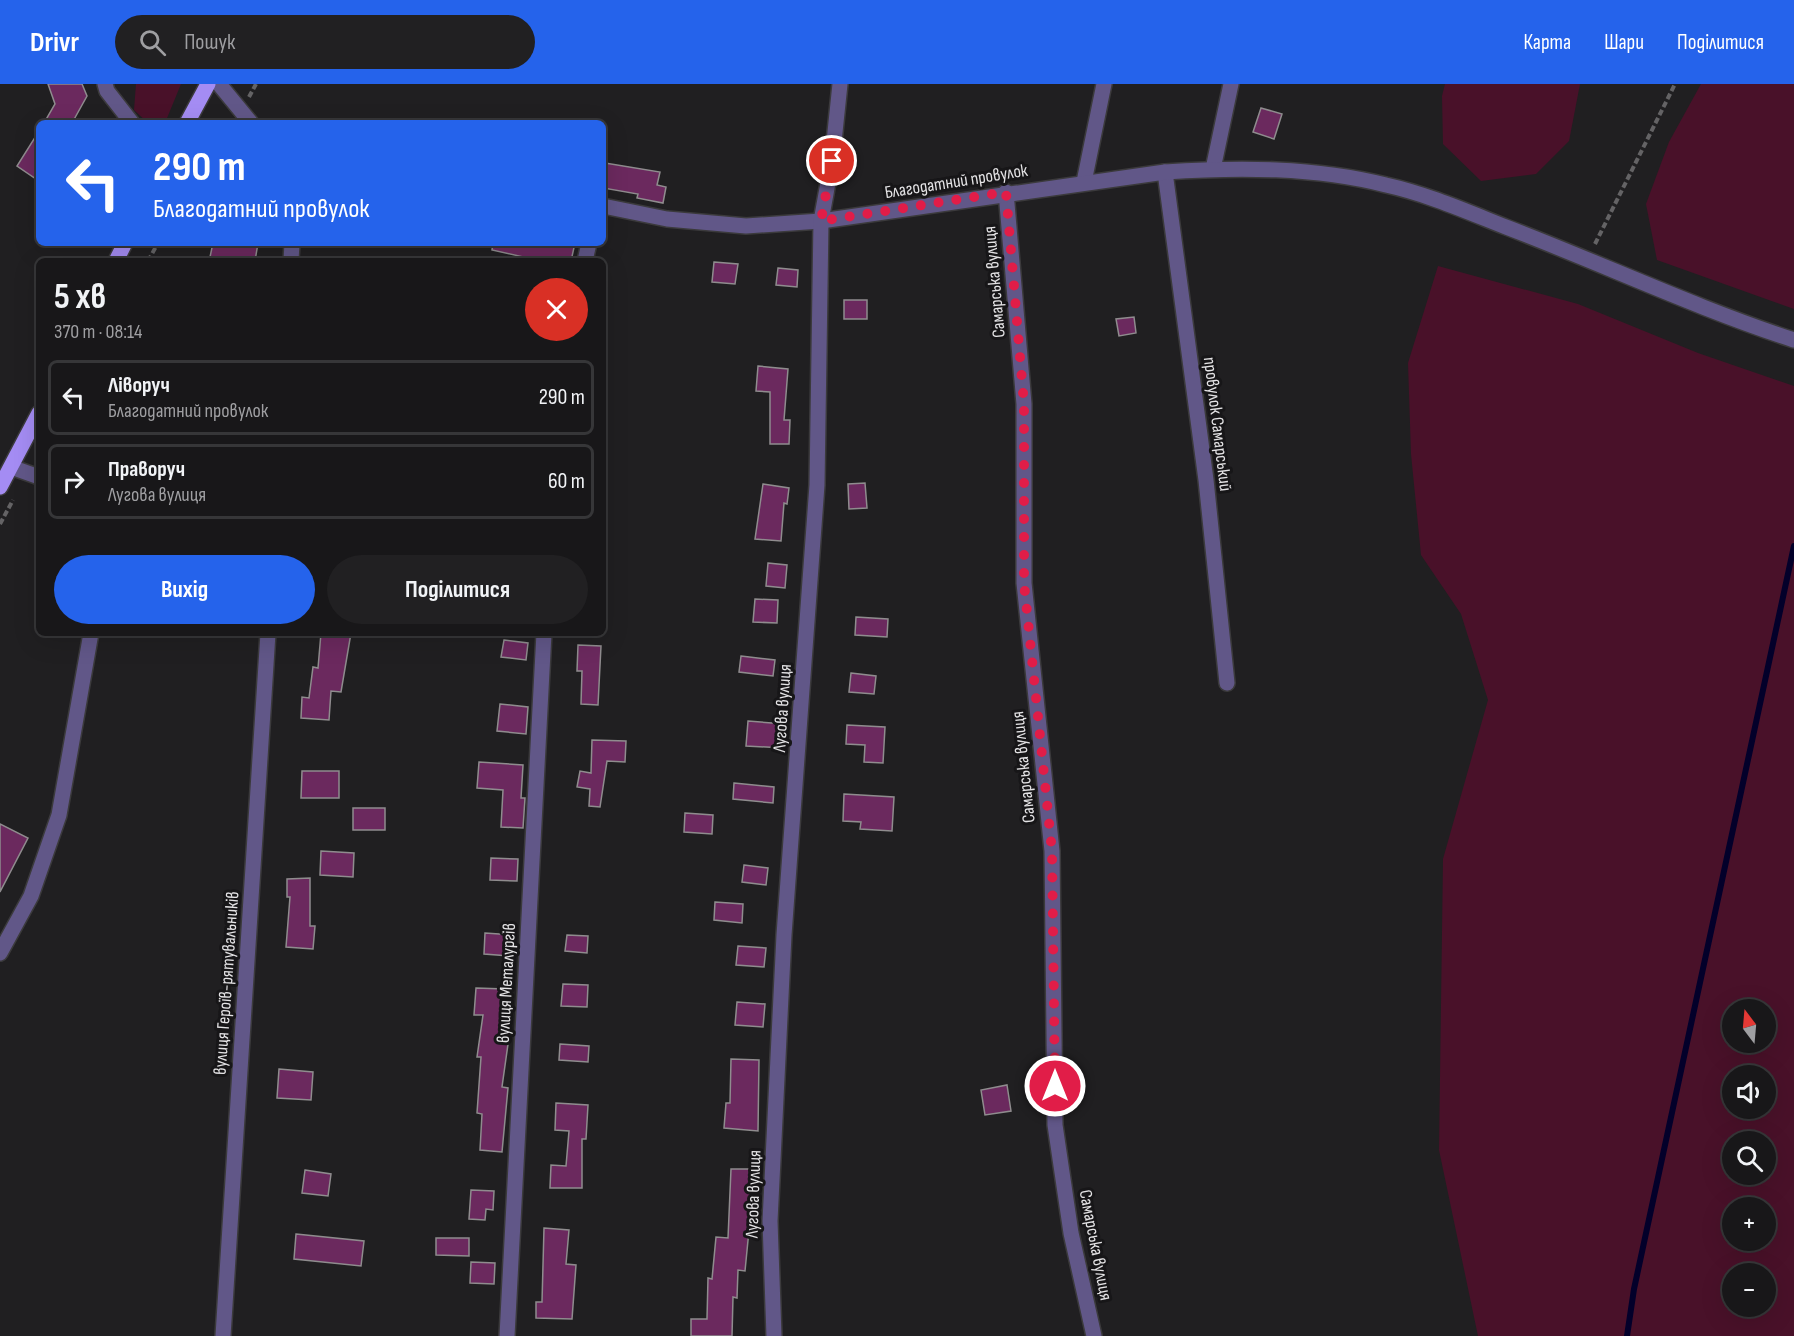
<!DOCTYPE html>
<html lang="uk">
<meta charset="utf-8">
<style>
:root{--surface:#181719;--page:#212022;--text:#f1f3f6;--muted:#9f9fa2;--line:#363638;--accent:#2563eb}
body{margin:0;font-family:"Sofia Sans Condensed",sans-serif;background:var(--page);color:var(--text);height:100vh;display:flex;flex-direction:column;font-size:22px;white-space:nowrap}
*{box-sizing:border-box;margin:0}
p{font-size:20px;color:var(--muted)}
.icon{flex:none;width:33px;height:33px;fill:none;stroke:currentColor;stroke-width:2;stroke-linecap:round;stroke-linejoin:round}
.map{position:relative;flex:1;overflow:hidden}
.side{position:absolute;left:36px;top:174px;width:570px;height:378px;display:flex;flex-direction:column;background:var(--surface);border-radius:9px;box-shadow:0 6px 24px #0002,0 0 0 2px var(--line)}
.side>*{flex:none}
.banner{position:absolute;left:36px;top:36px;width:570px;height:126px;border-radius:9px;box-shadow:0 6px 24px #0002,0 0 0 2px var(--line);background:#2563eb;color:#fff;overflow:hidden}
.needle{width:39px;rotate:344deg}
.buttons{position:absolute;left:1722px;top:915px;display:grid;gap:12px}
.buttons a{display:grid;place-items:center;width:54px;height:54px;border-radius:50%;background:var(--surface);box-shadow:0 6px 24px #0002,0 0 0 2px var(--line);font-size:30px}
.pin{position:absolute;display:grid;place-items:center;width:51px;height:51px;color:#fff;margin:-26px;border:3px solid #fff;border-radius:50%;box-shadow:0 2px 6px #0007}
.me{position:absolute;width:66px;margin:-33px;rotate:0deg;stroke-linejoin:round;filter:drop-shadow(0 0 4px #0008)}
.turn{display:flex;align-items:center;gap:21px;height:126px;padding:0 18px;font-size:27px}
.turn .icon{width:78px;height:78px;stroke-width:2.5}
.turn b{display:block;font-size:42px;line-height:51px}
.round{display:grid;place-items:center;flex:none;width:63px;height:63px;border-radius:32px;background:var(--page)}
.headline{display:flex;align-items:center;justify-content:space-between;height:102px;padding:0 18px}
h1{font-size:36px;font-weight:700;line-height:45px}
.cta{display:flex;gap:12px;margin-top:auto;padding:12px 18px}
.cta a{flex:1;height:69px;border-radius:36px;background:var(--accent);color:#fff;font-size:24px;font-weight:700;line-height:69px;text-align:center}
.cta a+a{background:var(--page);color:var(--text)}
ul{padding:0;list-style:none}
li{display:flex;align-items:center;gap:18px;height:75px;margin:0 12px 9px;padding:0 6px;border:3px solid var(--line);border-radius:9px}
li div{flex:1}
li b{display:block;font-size:22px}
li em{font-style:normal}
header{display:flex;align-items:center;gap:36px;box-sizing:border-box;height:84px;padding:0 30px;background:var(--accent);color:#fff}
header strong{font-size:28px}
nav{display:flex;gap:33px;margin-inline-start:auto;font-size:21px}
.search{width:420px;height:54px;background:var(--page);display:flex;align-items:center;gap:15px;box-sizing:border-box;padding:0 21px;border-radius:33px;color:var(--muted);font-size:22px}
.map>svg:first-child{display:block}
</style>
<header>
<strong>Drivr</strong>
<div class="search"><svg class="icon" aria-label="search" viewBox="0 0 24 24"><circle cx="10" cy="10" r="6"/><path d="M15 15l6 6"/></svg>Пошук</div>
<nav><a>Карта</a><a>Шари</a><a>Поділитися</a></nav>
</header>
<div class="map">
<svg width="1794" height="1252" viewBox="0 0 1794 1252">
<rect width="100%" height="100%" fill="#201f21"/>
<!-- green -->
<g fill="#491129" fill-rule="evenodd">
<polygon points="136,0 181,0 165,39 148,39 134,26"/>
<polygon points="1445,0 1580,0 1569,57 1536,90 1481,97 1443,60 1442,12"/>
<polygon points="1701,0 1794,0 1794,225 1657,176 1646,120 1669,58"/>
<path d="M 1438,182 L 1578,220 L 1698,269 L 1794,302 L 1794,1252 L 1478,1252 L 1439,1066 L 1443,775 L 1488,616 L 1461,530 L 1421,471 L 1411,370 L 1408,279 ZM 1732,926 L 1766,926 L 1766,958 L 1732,958 ZM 1732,992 L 1766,992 L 1766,1024 L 1732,1024 ZM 1732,1058 L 1766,1058 L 1766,1090 L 1732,1090 ZM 1732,1124 L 1766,1124 L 1766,1156 L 1732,1156 ZM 1732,1190 L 1766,1190 L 1766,1222 L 1732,1222 Z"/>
</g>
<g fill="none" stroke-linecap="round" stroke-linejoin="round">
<!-- stream -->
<polyline stroke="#03002a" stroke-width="6" points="1627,1252 1634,1205 1794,462"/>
</g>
<!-- building -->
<g fill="#6b295e" stroke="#8f8c8e" stroke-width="1.5">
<polygon points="48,0 82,0 87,12 72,39 44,39 55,20"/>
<polygon points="1261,24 1282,30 1274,55 1253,48"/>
<polygon points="39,47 39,97 17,82"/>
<polygon points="605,79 660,88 657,101 666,103 663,119 637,114 638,110 603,104"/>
<polygon points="213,159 258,159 255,177 210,173"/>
<polygon points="493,159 575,159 571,177 541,177 492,166"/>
<polygon points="714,178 738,180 735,200 712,198"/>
<polygon points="778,184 798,186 797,203 776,201"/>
<rect x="844" y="216" width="23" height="19"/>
<polygon points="1134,233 1136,249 1119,252 1116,235"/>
<polygon points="758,282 788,285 784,336 790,336 789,360 770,360 770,308 756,307"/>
<polygon points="865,399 867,424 849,425 848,400"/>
<polygon points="763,400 789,404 787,420 784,419 781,457 755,455"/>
<polygon points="768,479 787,481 785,504 766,502"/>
<polygon points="755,515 778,516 777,539 753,538"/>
<polygon points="856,533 888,535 887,553 855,551"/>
<polygon points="321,549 351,549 341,608 331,607 329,636 301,634 302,613 309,614 313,583 318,584"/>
<polygon points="504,556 528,559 526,576 501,573"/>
<polygon points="578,561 601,562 598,621 581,620 582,587 577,587"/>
<polygon points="741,572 775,576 773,592 739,588"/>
<polygon points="851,589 876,592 874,610 849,608"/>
<polygon points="500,620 528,623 526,650 497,647"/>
<polygon points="748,637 785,640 783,664 746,662"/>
<polygon points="847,641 885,643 883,679 864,678 865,661 846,660"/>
<polygon points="592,656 626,657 625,678 607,677 600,723 589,722 590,705 577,703 580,687 591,689"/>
<polygon points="479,678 523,681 521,714 525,714 523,744 501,743 503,706 477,704"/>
<polygon points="302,687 339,687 339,714 301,714"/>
<polygon points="734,699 774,703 773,719 733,715"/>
<polygon points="844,710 894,713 892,747 860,745 861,738 843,737"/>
<rect x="353" y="724" width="32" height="22"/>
<polygon points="685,729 713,731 712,750 684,748"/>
<polygon points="0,740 28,754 0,808"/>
<polygon points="321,767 354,769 353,793 320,791"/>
<polygon points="491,774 518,775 517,797 490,796"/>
<polygon points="744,781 768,784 766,801 742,798"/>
<polygon points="310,794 310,842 315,842 313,865 286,863 290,813 287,813 287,795"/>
<polygon points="715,818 743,820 742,839 714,836"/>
<polygon points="485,849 512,851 510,872 484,870"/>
<polygon points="567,851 588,852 587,869 565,867"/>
<polygon points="738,862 766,864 764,883 736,881"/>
<polygon points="563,900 588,901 587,923 561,922"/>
<polygon points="476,904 505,905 502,959 508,960 502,1003 508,1004 502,1068 480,1066 482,1030 477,1029 481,973 477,973 483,931 474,931"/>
<polygon points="737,918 765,920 763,943 735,941"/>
<polygon points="560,960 589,962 588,978 559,976"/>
<polygon points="731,975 759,976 758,1047 724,1044 726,1019 730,1019"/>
<polygon points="279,985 313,988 311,1016 277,1014"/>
<polygon points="1007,1001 1011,1027 985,1031 981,1006"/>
<polygon points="556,1019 588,1021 586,1055 582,1055 582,1104 550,1104 551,1081 566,1082 569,1047 555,1046"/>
<polygon points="731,1085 755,1085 745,1187 738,1186 737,1214 733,1213 732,1252 691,1252 691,1235 707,1235 708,1194 712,1195 716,1153 728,1154"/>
<polygon points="305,1086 331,1090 328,1112 302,1109"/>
<polygon points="471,1106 494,1107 493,1126 486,1125 485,1136 469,1135"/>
<polygon points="544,1144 569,1146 566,1180 576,1181 572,1235 536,1234 536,1218 542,1218"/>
<polygon points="296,1150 364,1157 361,1182 294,1175"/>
<polygon points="436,1154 469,1154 469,1172 436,1171"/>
<polygon points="471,1178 495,1179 494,1200 470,1199"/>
</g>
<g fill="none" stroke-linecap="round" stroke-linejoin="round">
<defs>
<g id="minor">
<polyline points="105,0 107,7 132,39"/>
<polyline points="219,0 251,39"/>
<polyline points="1213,85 1231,0"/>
<polyline points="1165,88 1206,396 1227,599"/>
<polyline points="1084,98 1104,0"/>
<polyline points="1006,108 1024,320 1024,499 1052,767 1055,1041 1071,1149 1094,1252"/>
<path d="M 603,122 L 667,135 L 746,142 L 821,137 L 1165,88 C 1238,83 1315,83 1386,101 C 1427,110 1468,128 1506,143 C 1603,180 1696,224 1794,256"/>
<polyline points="291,177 292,159"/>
<polyline points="585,177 589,159"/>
<polyline points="11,383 39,393"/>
<polyline points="0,869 31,812 59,731 91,549"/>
<polyline points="223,1252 268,549"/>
<polyline points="507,1252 544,549"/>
<polyline points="774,1252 770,1137 784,851 817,401 821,137 832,77 840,0"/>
</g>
<g id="major">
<polyline points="187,39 208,0"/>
<polyline points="116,177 125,159"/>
<polyline points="0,403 39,329"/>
</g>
</defs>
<!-- minor casing -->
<use href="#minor" stroke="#3b3a3c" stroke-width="18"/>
<!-- major casing -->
<use href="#major" stroke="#3b3a3c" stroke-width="18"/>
<!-- path -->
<g stroke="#646365" stroke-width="4" stroke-dasharray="6 3" stroke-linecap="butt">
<polyline points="249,13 256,0"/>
<polyline points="1595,160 1675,0"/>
<polyline points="148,177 158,159"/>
<polyline points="0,440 13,416"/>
</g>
<!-- minor -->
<use href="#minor" stroke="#615788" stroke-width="15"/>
<!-- major -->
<use href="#major" stroke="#a48cf3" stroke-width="15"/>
</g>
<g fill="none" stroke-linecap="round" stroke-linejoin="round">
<!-- route -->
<polyline stroke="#e11d48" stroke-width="10" stroke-dasharray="0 18" points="832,77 821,137 1006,108 1024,320 1024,499 1052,767 1055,1002"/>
</g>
<g text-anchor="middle" stroke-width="6" stroke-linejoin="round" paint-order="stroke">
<!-- street labels -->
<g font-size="18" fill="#e4e3e5" stroke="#171618">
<text transform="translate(956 97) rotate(-9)" y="6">Благодатний провулок</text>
<text transform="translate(994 198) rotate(-95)" y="6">Самарська вулиця</text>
<text transform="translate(1218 340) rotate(83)" y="6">провулок Самарський</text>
<text transform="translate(782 624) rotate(-86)" y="6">Лугова вулиця</text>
<text transform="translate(1023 683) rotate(-96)" y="6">Самарська вулиця</text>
<text transform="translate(226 899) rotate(-86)" y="6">вулиця Героїв-рятувальників</text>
<text transform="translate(506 899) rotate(-87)" y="6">вулиця Металургів</text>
<text transform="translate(753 1110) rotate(-88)" y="6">Лугова вулиця</text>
<text transform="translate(1096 1161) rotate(79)" y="6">Самарська вулиця</text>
</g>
</g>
</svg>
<div class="buttons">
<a><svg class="needle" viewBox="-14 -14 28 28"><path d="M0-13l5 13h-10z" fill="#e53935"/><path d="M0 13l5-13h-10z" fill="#9f9fa2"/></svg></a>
<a><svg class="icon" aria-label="sound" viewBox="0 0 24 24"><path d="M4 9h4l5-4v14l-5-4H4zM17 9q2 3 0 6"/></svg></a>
<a><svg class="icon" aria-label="search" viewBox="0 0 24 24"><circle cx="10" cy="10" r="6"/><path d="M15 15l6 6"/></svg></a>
<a>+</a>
<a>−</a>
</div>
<div class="pin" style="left:832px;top:77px;background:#d93025"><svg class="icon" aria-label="arrive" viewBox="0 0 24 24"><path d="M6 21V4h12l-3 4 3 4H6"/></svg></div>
<svg class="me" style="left:1055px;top:1002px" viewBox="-20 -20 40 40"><circle r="17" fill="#e11d48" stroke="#fff" stroke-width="3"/><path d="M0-11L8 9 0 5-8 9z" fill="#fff"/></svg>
<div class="banner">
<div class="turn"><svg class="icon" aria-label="left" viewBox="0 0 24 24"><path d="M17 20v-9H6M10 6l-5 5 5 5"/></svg><div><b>290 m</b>Благодатний провулок</div></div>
</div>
<section class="side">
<div class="headline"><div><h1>5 хв</h1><p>370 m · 08:14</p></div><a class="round" style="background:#d93025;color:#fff"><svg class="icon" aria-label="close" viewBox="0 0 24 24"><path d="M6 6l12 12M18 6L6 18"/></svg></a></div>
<ul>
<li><svg class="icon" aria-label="left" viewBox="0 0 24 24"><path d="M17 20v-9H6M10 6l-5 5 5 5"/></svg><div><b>Ліворуч</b><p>Благодатний провулок</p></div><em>290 m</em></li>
<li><svg class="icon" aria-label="right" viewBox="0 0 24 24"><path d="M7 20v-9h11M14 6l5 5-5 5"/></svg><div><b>Праворуч</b><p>Лугова вулиця</p></div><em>60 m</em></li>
</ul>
<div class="cta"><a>Вихід</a><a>Поділитися</a></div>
</section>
</div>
